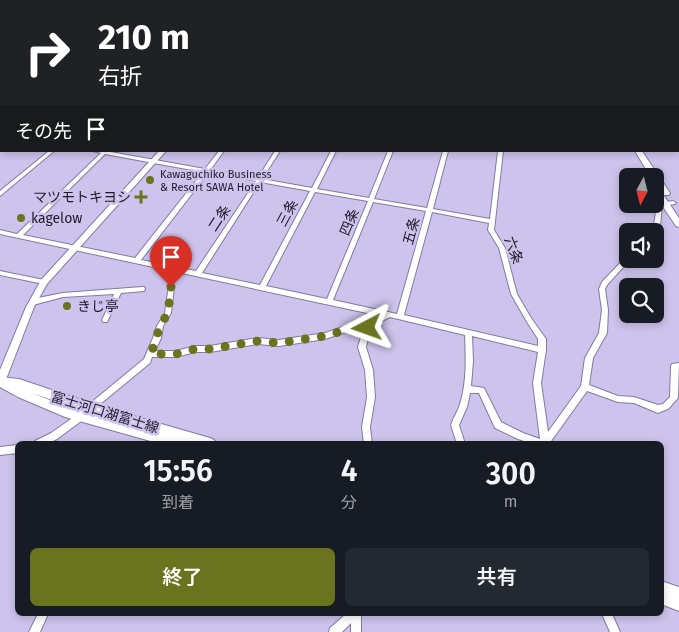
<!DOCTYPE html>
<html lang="ja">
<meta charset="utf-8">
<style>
:root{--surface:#171b24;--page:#242831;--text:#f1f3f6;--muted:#9ea1a6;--accent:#6a741e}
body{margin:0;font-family:"Fira Sans","Noto Sans JP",sans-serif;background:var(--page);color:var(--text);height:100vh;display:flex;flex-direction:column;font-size:19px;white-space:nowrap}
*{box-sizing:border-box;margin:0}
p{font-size:16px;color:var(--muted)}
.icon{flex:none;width:28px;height:28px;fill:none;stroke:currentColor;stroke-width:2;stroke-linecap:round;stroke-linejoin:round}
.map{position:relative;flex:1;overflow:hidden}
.details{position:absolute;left:15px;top:441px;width:649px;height:175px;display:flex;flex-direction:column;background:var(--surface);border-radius:8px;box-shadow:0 2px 8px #0003}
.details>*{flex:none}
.top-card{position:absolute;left:0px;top:0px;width:680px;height:152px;box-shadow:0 2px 8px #0003;background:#202124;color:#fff;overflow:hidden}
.needle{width:32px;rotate:187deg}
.fabs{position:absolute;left:619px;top:168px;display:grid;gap:10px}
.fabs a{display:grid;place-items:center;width:45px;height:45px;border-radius:8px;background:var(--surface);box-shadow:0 2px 8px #0003;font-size:25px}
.pin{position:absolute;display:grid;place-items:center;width:42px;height:42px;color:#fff;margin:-51px -21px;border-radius:50% 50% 50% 0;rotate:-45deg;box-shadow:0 0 5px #0007}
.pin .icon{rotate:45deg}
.me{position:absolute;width:55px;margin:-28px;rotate:266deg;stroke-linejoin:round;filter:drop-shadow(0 0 4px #0008)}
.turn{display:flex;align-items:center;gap:18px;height:105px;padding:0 15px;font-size:22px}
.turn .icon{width:65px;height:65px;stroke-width:2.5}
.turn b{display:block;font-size:35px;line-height:42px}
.then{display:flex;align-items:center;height:48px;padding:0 15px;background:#0003;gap:10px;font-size:19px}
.eta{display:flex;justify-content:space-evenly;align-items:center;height:85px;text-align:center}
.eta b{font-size:30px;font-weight:600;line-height:35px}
.primary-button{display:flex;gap:10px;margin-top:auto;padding:10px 15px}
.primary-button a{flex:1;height:58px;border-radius:8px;background:var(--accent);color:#fff;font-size:20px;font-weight:600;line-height:58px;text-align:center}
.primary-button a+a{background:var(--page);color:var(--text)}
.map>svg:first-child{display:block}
</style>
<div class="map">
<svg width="679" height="632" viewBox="0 0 679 632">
<rect width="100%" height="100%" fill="#cdc3ec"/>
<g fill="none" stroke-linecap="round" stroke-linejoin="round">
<defs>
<g id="minor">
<polygon points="225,0 229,0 228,1 225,1"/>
<polygon points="341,0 345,0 346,1 342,1"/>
<polygon points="376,0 380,0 379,1 376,1"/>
<polygon points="415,0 419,0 418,1 415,1"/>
<polygon points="507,0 511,0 511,1 508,1"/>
<rect x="0" y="62" width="1" height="2"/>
<rect x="0" y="108" width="1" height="3"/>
<rect x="0" y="133" width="1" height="2"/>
<rect x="0" y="147" width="1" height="3"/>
<polygon points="49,151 54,151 0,196 0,191"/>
<path d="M 93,151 L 105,151 L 205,169 L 219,151 L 224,151 L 210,170 L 258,178 L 275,151 L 280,151 L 262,179 L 312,188 L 331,151 L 336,151 L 317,189 L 369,198 L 388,151 L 393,151 L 374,199 L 427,208 L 443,151 L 448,151 L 433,209 L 490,219 L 498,151 L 503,151 L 494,230 L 505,248 L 517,294 L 531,318 L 546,339 L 546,350 L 541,383 L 548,432 L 581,386 L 585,358 L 599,333 L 602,310 L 599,289 L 602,282 L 620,263 L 625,250 L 628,248 L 628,259 L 626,264 L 607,285 L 605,289 L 608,310 L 607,333 L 593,358 L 589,385 L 618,396 L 634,397 L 658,405 L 663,404 L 670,397 L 671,366 L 672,364 L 679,363 L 678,398 L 668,409 L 665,410 L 658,413 L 634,403 L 618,402 L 587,391 L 549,444 L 533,444 L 518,439 L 495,428 L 479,393 L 470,393 L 467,407 L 459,425 L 465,444 L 457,444 L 451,425 C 453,418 457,413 459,407 C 467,385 466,358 465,335 L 390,317 L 371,326 L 366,347 L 373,370 L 375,397 L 370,427 L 372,444 L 364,444 L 362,427 L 367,397 L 365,370 L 358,347 L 363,330 L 352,330 L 325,339 L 279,346 L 258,344 L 210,352 L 195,352 L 176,357 L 152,357 L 150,363 L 93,410 L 90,412 L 87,410 L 86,408 L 87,406 L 144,359 L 153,338 L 157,326 L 165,313 L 169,285 L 173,285 L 174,287 L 171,313 L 163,326 L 161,338 L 155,351 L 176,351 L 195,346 L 210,346 L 258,338 L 279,340 L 325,333 L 352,324 L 364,325 L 366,322 L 381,316 L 0,234 L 0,230 L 17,234 L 101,153 ZM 105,154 L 203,172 L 135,258 L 23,235 ZM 208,173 L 256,181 L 196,271 L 141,260 ZM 260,182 L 310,191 L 260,285 L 202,273 ZM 315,192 L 368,201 L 327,299 L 266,286 ZM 373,202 L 426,211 L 397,314 L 333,300 ZM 432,212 L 489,223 L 488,230 L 499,248 L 511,294 L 527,322 L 538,339 L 538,346 L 404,315 ZM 472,336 L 538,352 L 533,383 L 540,439 L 523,433 L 501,422 L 484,388 L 471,386 L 473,361 Z"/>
<polygon points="673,201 676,203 675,204 662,206 660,226 655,232 655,231 650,231 654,226 657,203"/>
<polygon points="0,271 44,280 47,282 44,284 0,275"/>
<polygon points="142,287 144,287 145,289 144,291 121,293 108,320 107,322 103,322 102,320 114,294 63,297 33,305 30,302 33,299 63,293"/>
<polygon points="81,412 84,413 85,416 84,419 57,439 47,444 34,444 35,441 51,433"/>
<polygon points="18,445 18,453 0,455 0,447"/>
<polygon points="38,614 48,614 40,632 29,632"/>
<polygon points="346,614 361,614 361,632 351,632 351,623 342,632 329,632 330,628"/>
<polygon points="602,614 612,614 620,632 610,632"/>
</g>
<polygon id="tertiary" points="159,151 166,151 47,284 34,307 5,382 3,385 0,386 0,370 26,307 41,280"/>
<g id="secondary">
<polygon points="569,0 575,0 575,1 570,1"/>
<polygon points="1,28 1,33 0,34 0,29"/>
<polygon points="635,151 642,151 670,193 669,195 663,195 655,183 655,176 650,176"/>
<polygon points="655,187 658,187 679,218 679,227 676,226 655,195"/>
<path d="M 0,377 L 19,379 L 99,406 L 210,438 L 214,440 L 216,444 L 161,444 L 65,417 L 18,397 L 0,387 ZM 32,393 L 99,416 L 102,417 L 65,406 Z"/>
<polygon points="661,581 679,587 679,611 661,604"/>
</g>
<polygon id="trunk" points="194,0 203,0 204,1 196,1"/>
</defs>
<!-- minor casing -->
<use href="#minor" stroke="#837aa0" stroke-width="2"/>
<!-- tertiary casing -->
<use href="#tertiary" stroke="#837aa0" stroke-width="2"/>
<!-- secondary casing -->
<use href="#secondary" stroke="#837aa0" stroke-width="2"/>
<!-- trunk casing -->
<use href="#trunk" stroke="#837aa0" stroke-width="3"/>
<!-- minor -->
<use href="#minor" fill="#fff" fill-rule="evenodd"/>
<!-- tertiary -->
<use href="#tertiary" fill="#fff" fill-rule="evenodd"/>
<!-- secondary -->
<use href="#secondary" fill="#fff" fill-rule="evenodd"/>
<!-- trunk -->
<use href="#trunk" fill="#fff" fill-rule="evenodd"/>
</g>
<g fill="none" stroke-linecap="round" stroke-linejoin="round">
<!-- route -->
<polyline stroke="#6a741e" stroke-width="9" stroke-dasharray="0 16.2" points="171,287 168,313 160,326 151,354 176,354 195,349 210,349 258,341 279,343 325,336 352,328 367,328"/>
</g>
<!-- markers -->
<g fill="#6a741e" stroke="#cdc3ec" stroke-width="2">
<circle cx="150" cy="180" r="5"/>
<path d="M138.5 189.5h5v5h5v5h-5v5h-5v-5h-5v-5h5z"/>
<circle cx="21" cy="218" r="5"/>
<circle cx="67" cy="306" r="5"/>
</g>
<g text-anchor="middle" stroke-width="5" stroke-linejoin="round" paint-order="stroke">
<!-- far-poi labels -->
<g font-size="11" fill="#1d1a28" stroke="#cdc3ec" text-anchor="start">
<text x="160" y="178">Kawaguchiko Business<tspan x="160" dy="13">&amp; Resort SAWA Hotel</tspan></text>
</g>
<!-- poi labels -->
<g font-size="14" fill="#1d1a28" stroke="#cdc3ec" text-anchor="start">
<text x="131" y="202" text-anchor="end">マツモトキヨシ</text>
<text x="31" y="223">kagelow</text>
<text x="77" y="311">きじ亭</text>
</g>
<!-- street labels -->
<g font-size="14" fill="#1d1a28" stroke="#cdc3ec">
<text transform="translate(287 213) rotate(-62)" y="5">三条</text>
<text transform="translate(219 218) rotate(-57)" y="5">二条</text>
<text transform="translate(349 222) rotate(-67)" y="5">四条</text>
<text transform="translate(411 231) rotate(-75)" y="5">五条</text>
<text transform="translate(514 250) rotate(69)" y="5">六条</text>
<text transform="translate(105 412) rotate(17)" y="5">富士河口湖富士線</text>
</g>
</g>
</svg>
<div class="fabs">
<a><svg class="needle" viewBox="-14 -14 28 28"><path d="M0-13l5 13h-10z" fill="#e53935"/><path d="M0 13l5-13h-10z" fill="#9ea1a6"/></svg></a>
<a><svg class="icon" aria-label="sound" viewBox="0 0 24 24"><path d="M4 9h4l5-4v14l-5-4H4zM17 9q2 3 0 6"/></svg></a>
<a><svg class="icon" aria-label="search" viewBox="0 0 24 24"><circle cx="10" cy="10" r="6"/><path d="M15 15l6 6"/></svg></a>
</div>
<div class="pin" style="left:171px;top:287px;background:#d93025"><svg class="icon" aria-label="arrive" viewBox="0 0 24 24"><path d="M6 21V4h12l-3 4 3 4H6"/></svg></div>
<svg class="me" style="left:367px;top:328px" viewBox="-20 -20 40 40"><path d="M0-17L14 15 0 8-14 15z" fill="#6a741e" stroke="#fff" stroke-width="4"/></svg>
<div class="top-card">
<div class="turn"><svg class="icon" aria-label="right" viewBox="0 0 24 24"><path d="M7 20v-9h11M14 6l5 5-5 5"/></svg><div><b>210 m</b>右折</div></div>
<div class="then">その先<svg class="icon" aria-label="arrive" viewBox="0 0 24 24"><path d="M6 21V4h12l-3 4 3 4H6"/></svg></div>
</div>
<section class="details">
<div class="eta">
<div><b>15:56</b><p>到着</p></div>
<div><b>4</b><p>分</p></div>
<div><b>300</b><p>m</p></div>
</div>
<div class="primary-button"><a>終了</a><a>共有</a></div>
</section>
</div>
